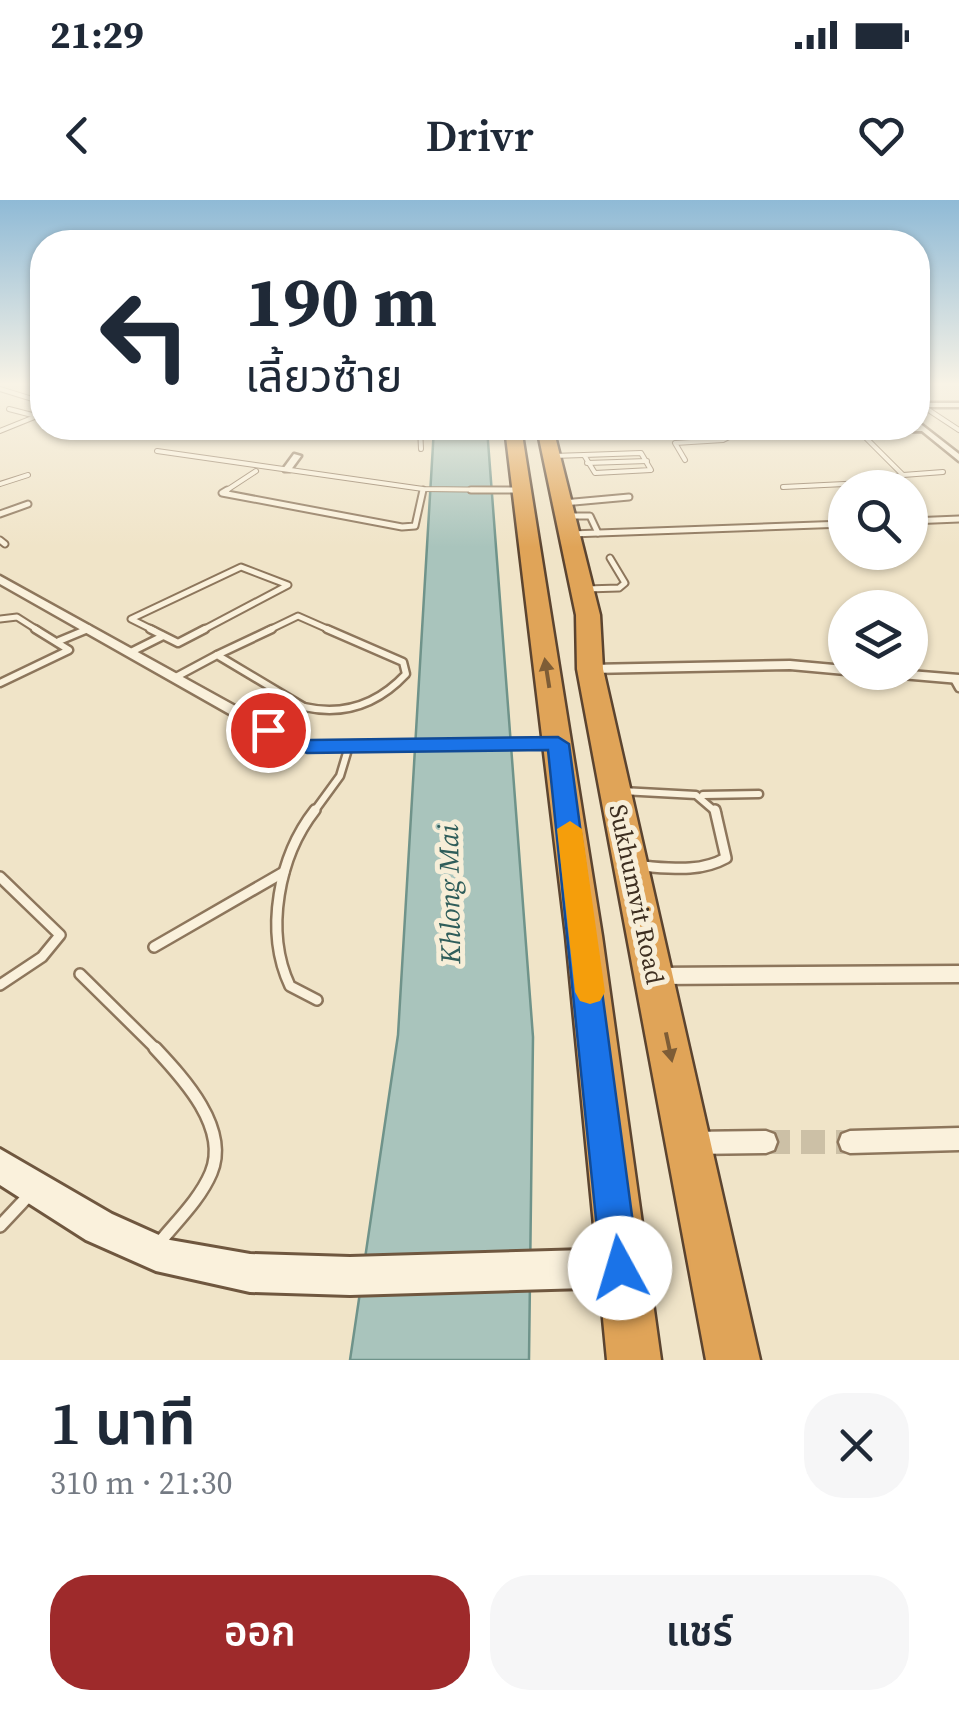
<!DOCTYPE html>
<html lang="th">
<meta charset="utf-8">
<style>
:root{--surface:#fff;--page:#f6f6f7;--text:#1f2937;--muted:#747a83;--accent:#9e2a2b}
body{margin:0;font-family:"Source Serif 4","Noto Sans Thai",serif;background:var(--page);color:var(--text);height:100vh;display:flex;flex-direction:column;font-size:38px;white-space:nowrap}
*{box-sizing:border-box;margin:0}
p{font-size:32px;color:var(--muted)}
.icon{flex:none;width:55px;height:55px;fill:none;stroke:currentColor;stroke-width:2;stroke-linecap:round;stroke-linejoin:round}
.map{position:relative;height:1160px;overflow:hidden}
.side{display:flex;flex-direction:column;background:var(--surface);flex:1}
.side>*{flex:none}
.top-card{position:absolute;left:30px;top:30px;width:900px;height:210px;border-radius:40px;box-shadow:0 2px 8px #0004;background:#fff;color:var(--text);overflow:hidden}
.tools{position:absolute;left:828px;top:270px;display:grid;gap:20px}
.tools a{display:grid;place-items:center;width:100px;height:100px;border-radius:50%;background:var(--surface);box-shadow:0 2px 8px #0004;font-size:50px}
.pin{position:absolute;display:grid;place-items:center;width:85px;height:85px;color:#fff;margin:-42px;border:5px solid #fff;border-radius:50%;box-shadow:0 2px 10px #0007}
.me{position:absolute;width:110px;margin:-55px;rotate:354deg;stroke-linejoin:round;filter:drop-shadow(0 0 8px #0008)}
.turn{display:flex;align-items:center;gap:35px;height:210px;padding:0 50px;font-size:45px}
.turn .icon{width:130px;height:130px;stroke-width:2.5}
.turn b{display:block;font-size:70px;line-height:85px}
.round{display:grid;place-items:center;flex:none;width:105px;height:105px;border-radius:40px;background:var(--page)}
.summary{display:flex;align-items:center;justify-content:space-between;height:170px;padding:0 50px}
h1{font-size:60px;font-weight:600;line-height:75px}
.cta{display:flex;gap:20px;margin-top:auto;padding:20px 50px}
.cta a{flex:1;height:115px;border-radius:40px;background:var(--accent);color:#fff;font-size:40px;font-weight:600;line-height:115px;text-align:center}
.cta a+a{background:var(--page);color:var(--text)}
.status{display:flex;justify-content:space-between;align-items:center;height:70px;padding:0 50px;background:var(--surface);direction:ltr}
.status svg{height:28px;fill:currentColor}
header{display:flex;justify-content:space-between;align-items:center;height:130px;padding:0 50px;background:var(--surface);font-size:45px;font-weight:600}
.map>svg:first-child{display:block}
</style>
<div class="status"><b>21:29</b><svg viewBox="0 0 49 12"><path d="M0 12V9h3v3zM5 12V6h3v6zM10 12V3h3v9zM15 12V0h3v12zM26 1h20v11H26zM47 4h2v5h-2z"/></svg></div>
<header><svg class="icon" aria-label="back" viewBox="0 0 24 24"><path d="M15 5l-7 7 7 7"/></svg>Drivr<svg class="icon" aria-label="heart" viewBox="0 0 24 24"><path d="M12 20l-8-8c-3-5 5-10 8-4 3-6 11-1 8 4z"/></svg></header>
<div class="map">
<svg width="959" height="1160" viewBox="0 0 959 1160">
<rect width="100%" height="100%" fill="#f0e4c8"/>
<!-- water -->
<polygon fill="#a9c4bc" stroke="#6f938a" stroke-width="2.5" points="434,228 487,228 533,837 529,1160 350,1160 398,835"/>
<g fill="none" stroke-linecap="round" stroke-linejoin="round">
<!-- street-tunnel -->
<polyline stroke="#ccc0a6" stroke-width="24" stroke-dasharray="24 11" stroke-linecap="butt" points="766,942 850,942"/>
<defs>
<g id="lane-far4">
<polyline points="0,189 42,202"/>
<polyline points="921,205 959,230"/>
<polyline points="9,209 36,216"/>
<polyline points="337,228 380,233"/>
<polyline points="420,228 421,249"/>
<polyline points="857,229 903,275 943,272"/>
<polyline points="0,231 42,214"/>
<polyline points="157,251 423,289 518,290"/>
<polygon points="641,253 651,270 595,273 584,255"/>
<polyline points="552,256 584,255"/>
<polyline points="685,260 675,243 723,240 729,237 725,231"/>
<polyline points="587,263 647,261"/>
<polyline points="0,284 28,275"/>
<polyline points="783,287 865,283 903,275"/>
<polyline points="224,292 256,271"/>
</g>
<g id="lane-far3">
<polyline points="227,290 222,293 402,327 415,326 423,290"/>
<polyline points="471,290 518,290"/>
<polyline points="563,303 629,297"/>
<polyline points="0,314 28,304"/>
<polyline points="566,316 590,316 598,333"/>
<polyline points="910,321 959,319"/>
<polyline points="571,334 845,324"/>
<polyline points="0,340 5,344"/>
<polyline points="586,389 619,388 625,383 610,358"/>
<polyline points="0,419 17,417 39,431"/>
<polyline points="82,431 89,428"/>
<polyline points="155,431 131,419 241,367 288,385 201,431"/>
<polyline points="267,431 298,416 332,431"/>
</g>
<g id="lane-far2">
<polyline points="150,429 178,443 205,429"/>
<polyline points="59,441 88,429"/>
<polyline points="131,452 163,436"/>
<polyline points="217,455 272,429"/>
<polyline points="176,477 217,455 304,507 268,530"/>
<polyline points="954,479 959,488"/>
<polyline points="0,483 69,450 35,429"/>
<path d="M 304,507 C 344,516 378,504 406,474 L 403,462 L 327,429"/>
<polyline points="389,545 549,543"/>
<polyline points="622,591 696,595 717,613"/>
<polyline points="703,595 759,594"/>
<polyline points="313,613 340,576 349,546"/>
</g>
<g id="lane-far1">
<path d="M 315,610 C 279,656 264,731 290,786 L 317,800"/>
<path d="M 640,666 C 670,668 699,673 726,658 L 715,610"/>
<polyline points="0,677 60,735 42,757 0,785"/>
<polyline points="154,747 284,672"/>
<polyline points="80,774 157,850"/>
</g>
<g id="lane">
<path d="M 155,848 C 183,878 230,928 211,973 C 200,999 177,1021 159,1043"/>
<polyline points="0,1026 31,993"/>
</g>
<g id="street">
<rect x="918" y="203" width="41" height="4"/>
<polygon points="918,222 959,254 959,261 922,231 547,237 543,235 547,233 918,228"/>
<polygon points="294,254 301,256 290,271 284,271 283,269"/>
<polygon points="0,376 273,527 309,542 389,541 396,545 389,549 307,550 263,533 0,384"/>
<polygon points="790,461 845,466 845,472 850,472 845,474 790,469 590,473 584,469 590,465"/>
<polygon points="910,471 959,475 959,483 878,476 872,472"/>
<polygon points="959,766 959,782 654,784 647,781 645,776 647,771 654,768"/>
<polygon points="959,928 959,950 850,953 842,950 839,942 842,934 850,931"/>
<polygon points="766,931 774,934 777,942 774,950 766,953 690,954 682,951 679,943 682,935 690,932"/>
</g>
<polygon id="secondary" points="0,949 112,1014 170,1040 250,1054 350,1057 620,1049 633,1055 639,1068 633,1081 620,1087 350,1095 250,1092 156,1071 86,1040 0,985"/>
<g id="highway">
<polygon points="505,228 521,228 602,736 661,1160 607,1160 566,736"/>
<polygon points="537,228 553,228 600,415 603,469 760,1160 706,1160 577,469 576,415"/>
</g>
</defs>
<!-- lane-far4 casing -->
<use href="#lane-far4" stroke="#8d765c" stroke-width="6"/>
<!-- lane-far3 casing -->
<use href="#lane-far3" stroke="#8d765c" stroke-width="9"/>
<!-- lane-far2 casing -->
<use href="#lane-far2" stroke="#8d765c" stroke-width="11"/>
<!-- lane-far1 casing -->
<use href="#lane-far1" stroke="#8d765c" stroke-width="14"/>
<!-- lane casing -->
<use href="#lane" stroke="#8d765c" stroke-width="16"/>
<!-- street casing -->
<use href="#street" stroke="#8d765c" stroke-width="5"/>
<!-- secondary casing -->
<use href="#secondary" stroke="#6f573f" stroke-width="6"/>
<!-- highway casing -->
<use href="#highway" stroke="#5b4430" stroke-width="5"/>
<!-- lane-far4 -->
<use href="#lane-far4" stroke="#faf1dc" stroke-width="4"/>
<!-- lane-far3 -->
<use href="#lane-far3" stroke="#faf1dc" stroke-width="5"/>
<!-- lane-far2 -->
<use href="#lane-far2" stroke="#faf1dc" stroke-width="6"/>
<!-- lane-far1 -->
<use href="#lane-far1" stroke="#faf1dc" stroke-width="9"/>
<!-- lane -->
<use href="#lane" stroke="#faf1dc" stroke-width="11"/>
<!-- street -->
<use href="#street" fill="#faf1dc" fill-rule="evenodd"/>
<!-- secondary -->
<use href="#secondary" fill="#faf1dc" fill-rule="evenodd"/>
<!-- highway -->
<use href="#highway" fill="#e0a458" fill-rule="evenodd"/>
</g>
<!-- one-way arrows -->
<defs><path id="oneway-solid" d="M-6-.8H1V-3.2L6.5 0L1 3.2V.8H-6Z" transform="scale(2.5)"/></defs>
<g fill="#7e5d36">
<use href="#oneway-solid" transform="translate(547 473) rotate(-99)"/>
<use href="#oneway-solid" transform="translate(669 847) rotate(78)"/>
</g>
<!-- sky -->
<linearGradient id="sky" x2="0" y2="1"><stop stop-color="#8fbad6"/><stop offset="0.53" stop-color="#f8f3e6"/><stop offset="1" stop-color="#f8f3e6" stop-opacity="0"/></linearGradient>
<rect width="959" height="347" fill="url(#sky)"/>
<!-- route -->
<polygon fill="#1a73e8" stroke="#114b97" stroke-width="2.5" points="268,523 310,540 558,537 569,544 639,1068 634,1081 620,1087 607,1081 601,1068 548,550 307,553 261,534 261,525"/>
<!-- slow -->
<polygon fill="#f59e0b" points="570,621 582,629 605,792 600,801 590,804 580,801 575,792 557,629"/>
<g text-anchor="middle" stroke-width="10" stroke-linejoin="round" paint-order="stroke">
<!-- street labels -->
<g font-size="25" fill="#3d2e20" stroke="#f7eed8">
<text transform="translate(637 694) rotate(78)" y="9">Sukhumvit Road</text>
</g>
<!-- water labels -->
<g font-size="28" font-style="italic" fill="#2f5d5a" stroke="#f7eed8">
<text transform="translate(449 694) rotate(-91)" y="10">Khlong Mai</text>
</g>
</g>
</svg>
<div class="tools">
<a><svg class="icon" aria-label="search" viewBox="0 0 24 24"><circle cx="10" cy="10" r="6"/><path d="M15 15l6 6"/></svg></a>
<a><svg class="icon" aria-label="layers" viewBox="0 0 24 24"><path d="M12 4l9 5-9 5-9-5zM3 14l9 5 9-5"/></svg></a>
</div>
<div class="pin" style="left:268px;top:530px;background:#d93025"><svg class="icon" aria-label="arrive" viewBox="0 0 24 24"><path d="M6 21V4h12l-3 4 3 4H6"/></svg></div>
<svg class="me" style="left:620px;top:1068px" viewBox="-20 -20 40 40"><circle r="19" fill="#fff"/><path d="M0-13L10 11 0 6-10 11z" fill="#1a73e8"/></svg>
<div class="top-card">
<div class="turn"><svg class="icon" aria-label="left" viewBox="0 0 24 24"><path d="M17 20v-9H6M10 6l-5 5 5 5"/></svg><div><b>190 m</b>เลี้ยวซ้าย</div></div>
</div>
</div>
<section class="side">
<div class="summary"><div><h1>1 นาที</h1><p>310 m · 21:30</p></div><a class="round"><svg class="icon" aria-label="close" viewBox="0 0 24 24"><path d="M6 6l12 12M18 6L6 18"/></svg></a></div>
<div class="cta"><a>ออก</a><a>แชร์</a></div>
</section>
